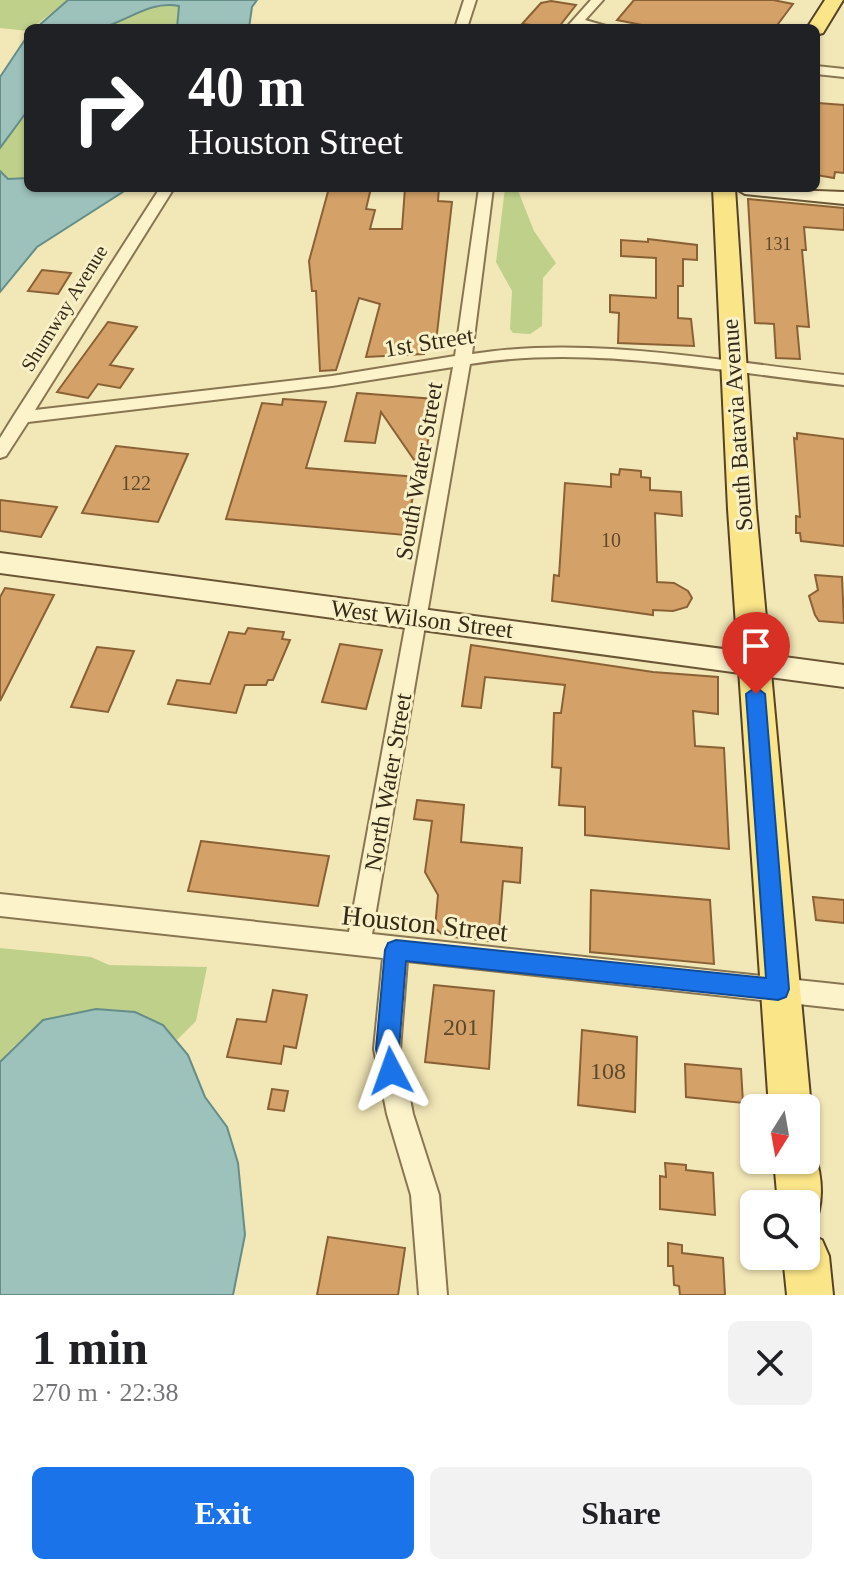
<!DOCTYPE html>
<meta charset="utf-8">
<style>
:root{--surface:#fff;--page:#f2f2f2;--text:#202124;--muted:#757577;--accent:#1a73e8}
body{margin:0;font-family:"Times New Roman",serif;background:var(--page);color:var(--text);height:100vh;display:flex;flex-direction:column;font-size:30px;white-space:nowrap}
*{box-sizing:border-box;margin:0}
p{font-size:26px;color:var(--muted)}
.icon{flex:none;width:44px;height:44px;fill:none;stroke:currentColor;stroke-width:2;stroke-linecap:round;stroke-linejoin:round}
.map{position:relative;height:1295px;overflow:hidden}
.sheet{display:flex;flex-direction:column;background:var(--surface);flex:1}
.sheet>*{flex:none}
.guide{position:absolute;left:24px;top:24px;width:796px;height:168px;border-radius:12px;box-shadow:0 2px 6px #0004;background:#202124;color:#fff;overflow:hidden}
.needle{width:52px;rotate:191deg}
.controls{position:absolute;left:740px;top:1094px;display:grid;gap:16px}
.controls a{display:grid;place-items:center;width:80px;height:80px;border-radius:12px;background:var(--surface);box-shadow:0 2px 6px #0004;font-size:40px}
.pin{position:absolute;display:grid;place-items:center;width:68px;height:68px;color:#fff;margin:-82px -34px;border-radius:50% 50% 50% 0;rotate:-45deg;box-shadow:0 0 8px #0007}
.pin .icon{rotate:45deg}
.me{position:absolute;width:88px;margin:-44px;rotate:356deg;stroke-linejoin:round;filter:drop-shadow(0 0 6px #0008)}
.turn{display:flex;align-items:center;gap:28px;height:168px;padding:0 32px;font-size:36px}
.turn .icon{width:104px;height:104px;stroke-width:2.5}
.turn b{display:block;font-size:56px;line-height:68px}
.round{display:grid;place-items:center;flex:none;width:84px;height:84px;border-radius:12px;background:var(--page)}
.summary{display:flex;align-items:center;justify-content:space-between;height:136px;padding:0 32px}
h1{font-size:48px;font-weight:700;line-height:60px}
.cta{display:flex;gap:16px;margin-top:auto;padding:16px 32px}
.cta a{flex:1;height:92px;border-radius:12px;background:var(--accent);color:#fff;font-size:32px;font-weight:700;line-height:92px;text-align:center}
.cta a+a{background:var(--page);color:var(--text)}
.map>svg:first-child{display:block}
</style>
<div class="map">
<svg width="844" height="1295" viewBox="0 0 844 1295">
<rect width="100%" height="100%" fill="#f2e7b7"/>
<!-- green -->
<g fill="#bfd08b">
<polygon points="0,0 68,0 28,31 0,28"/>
<polygon points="172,4 179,5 177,28 102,28 157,5"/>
<polygon points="28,110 28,178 8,179 0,171 0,148"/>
<polygon points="505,188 517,188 534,231 556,263 543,278 542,326 530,334 513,333 510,329 512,291 496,262"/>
<path d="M 0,948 L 91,957 L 109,965 L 207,967 L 196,1021 L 177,1040 C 129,987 40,1008 0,1062 Z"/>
</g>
<!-- water -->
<g fill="#9dc1bb" stroke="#658e89" stroke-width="2">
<path d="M 68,0 L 257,0 L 252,7 L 249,28 L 177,28 L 179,6 C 150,0 126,22 101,28 C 81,32 56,28 36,28 Z"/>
<polygon points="28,35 28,110 0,148 0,77"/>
<polygon points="0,171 8,179 28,178 28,188 129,188 37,247 0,292"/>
<polygon points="96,1009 135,1012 163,1025 188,1055 205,1097 227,1127 238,1163 245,1235 233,1295 0,1295 0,1062 43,1020"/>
</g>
<!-- building -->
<g fill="#d4a269" stroke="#8a6135" stroke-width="2">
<polygon points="634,0 773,0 793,4 775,28 657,28 617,20"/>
<polygon points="551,1 576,5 558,28 522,24 541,3"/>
<polygon points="818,103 844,105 844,173 835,172 834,178 816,175"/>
<polygon points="329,188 371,188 366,209 375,210 370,229 402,229 405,188 439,188 438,201 452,202 436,342 424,342 424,354 366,357 380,304 359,298 336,370 320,371 316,291 312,291 309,261"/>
<polygon points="748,199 844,208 844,230 804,227 806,250 802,250 809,327 797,326 800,359 776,358 774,324 755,323"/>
<polygon points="648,239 697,245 697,260 683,259 683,286 678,286 678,318 691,319 694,346 618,343 619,313 610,312 610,295 656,298 656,258 621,256 621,240 648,242"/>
<polygon points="42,270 71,273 58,294 28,291"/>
<polygon points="108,322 137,327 110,365 133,369 120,388 98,384 88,398 57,392"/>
<polygon points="357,393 435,399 426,452 422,452 419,467 381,412 375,443 345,441"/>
<polygon points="283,399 326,402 306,468 417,477 405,535 226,519 262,403 282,405"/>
<polygon points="797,433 844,439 844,546 801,541 800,533 796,533 796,516 800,517 794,438 797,439"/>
<polygon points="116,446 188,454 158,522 82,513"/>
<polygon points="620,469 641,471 641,477 650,478 650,490 681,492 682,516 655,513 657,582 674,583 688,591 692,598 687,607 673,611 653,610 653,615 552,601 554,575 559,576 565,483 611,487 611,474 619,475"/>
<polygon points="0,500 57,507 41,537 0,531"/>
<polygon points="815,575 842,577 844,623 819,621 815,615 809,596 818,590"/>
<polygon points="5,588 54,595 0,701 0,597"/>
<polygon points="248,628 284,632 282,639 290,640 273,680 268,680 266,685 245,685 236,713 168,704 177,680 210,684 229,632 245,634"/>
<polygon points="340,644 382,650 366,709 322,702"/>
<polygon points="471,645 653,672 718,677 718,714 693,711 695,746 724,748 729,849 585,835 585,807 559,805 561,768 552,767 554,713 561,713 565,685 485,677 481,708 462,706"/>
<polygon points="97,647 134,651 108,712 71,707"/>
<polygon points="417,800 464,805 461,842 522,848 520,883 503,881 498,942 444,936 435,928 438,895 425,872 432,821 414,819"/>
<polygon points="201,841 329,856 318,906 188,891"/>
<polygon points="591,890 710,900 714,964 590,952"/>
<polygon points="813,897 844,900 844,923 816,920"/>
<polygon points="434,985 494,991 489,1069 425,1062"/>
<polygon points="273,990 307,995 296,1048 284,1046 281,1064 227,1057 237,1019 266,1022"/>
<polygon points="582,1030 637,1037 635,1112 578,1105"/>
<polygon points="685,1064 741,1069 743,1103 686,1097"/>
<polygon points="272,1089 288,1091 284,1111 268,1109"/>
<polygon points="665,1163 686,1165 686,1170 713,1173 715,1215 660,1209 660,1176 666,1177"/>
<polygon points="328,1237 405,1248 398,1295 317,1295"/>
<polygon points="668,1243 682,1245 682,1253 723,1258 725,1295 680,1295 679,1286 674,1285 673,1266 668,1266"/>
</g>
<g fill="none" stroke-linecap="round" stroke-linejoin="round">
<defs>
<g id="minor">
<polygon points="464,0 476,0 467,28 455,28"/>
<polygon points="591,0 603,0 585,20 613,28 566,28"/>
<polygon points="816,66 844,69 844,77 816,74"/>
<path d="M 160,188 L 174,188 L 35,410 L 332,376 L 455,356 L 479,188 L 493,188 L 472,354 C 591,335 724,362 844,375 L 844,385 C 722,372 591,344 470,364 L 372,934 L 844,985 L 844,1009 L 407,961 L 400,1049 L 413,1114 L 439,1195 L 447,1295 L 419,1295 L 411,1195 L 387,1114 L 374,1049 L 383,958 L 0,916 L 0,894 L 349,932 L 453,367 L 332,386 L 28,422 L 6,456 L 0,458 L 0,438 L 13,417 Z"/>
</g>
<g id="secondary">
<polygon points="735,188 844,192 844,204 745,194"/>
<polygon points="0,553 844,665 844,687 0,573"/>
</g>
<g id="primary">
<polygon points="825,0 843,0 823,33 816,35 816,28 807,28"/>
<polygon points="713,188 735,188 756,509 811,1108 806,1120 806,1108 769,1108 728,509"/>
<path d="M 806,1143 L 811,1145 C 821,1168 825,1196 816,1220 L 806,1224 L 806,1204 L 778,1204 L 774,1160 L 806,1160 Z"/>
<polygon points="806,1233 822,1240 829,1256 833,1295 787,1295 783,1256 806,1256"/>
</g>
</defs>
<!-- minor casing -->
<use href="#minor" stroke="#887551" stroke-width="4"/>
<!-- secondary casing -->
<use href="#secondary" stroke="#6a5635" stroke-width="4"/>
<!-- primary casing -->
<use href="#primary" stroke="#554227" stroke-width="4"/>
<!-- minor -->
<use href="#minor" fill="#fcf3cb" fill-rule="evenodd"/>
<!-- secondary -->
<use href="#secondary" fill="#fcf3cb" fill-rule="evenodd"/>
<!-- primary -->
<use href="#primary" fill="#fbe589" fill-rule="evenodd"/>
</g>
<!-- route -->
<polygon fill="#1a73e8" stroke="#114b97" stroke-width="2" points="756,687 765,694 789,989 786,997 778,1000 406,961 399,1049 403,1071 400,1079 391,1082 383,1079 376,1049 385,950 388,943 396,940 766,978 746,694"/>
<g text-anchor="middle" stroke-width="6" stroke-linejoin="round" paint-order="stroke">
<!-- far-number labels -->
<g font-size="18" fill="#5d482c">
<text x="778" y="250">131</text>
</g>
<!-- far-street labels -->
<g font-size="20" fill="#352a18" stroke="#f8f0c7">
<text transform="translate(64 308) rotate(-58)" y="7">Shumway Avenue</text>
</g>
<!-- number labels -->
<g font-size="20" fill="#5d482c">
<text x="136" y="490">122</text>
<text x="611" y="547">10</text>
</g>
<!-- street labels -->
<g font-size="24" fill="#352a18" stroke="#f8f0c7">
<text transform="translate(429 342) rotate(-9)" y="8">1st Street</text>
<text transform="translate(737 425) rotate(-94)" y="8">South Batavia Avenue</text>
<text transform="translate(419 471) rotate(-80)" y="8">South Water Street</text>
<text transform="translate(422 619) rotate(7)" y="8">West Wilson Street</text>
<text transform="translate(388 782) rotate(-80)" y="8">North Water Street</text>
</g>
<!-- near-number labels -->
<g font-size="24" fill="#5d482c">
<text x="461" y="1035">201</text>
<text x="608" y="1079">108</text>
</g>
<!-- near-street labels -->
<g font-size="28" fill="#352a18" stroke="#f8f0c7">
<text transform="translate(425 923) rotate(6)" y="10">Houston Street</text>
</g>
</g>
</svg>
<div class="controls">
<a><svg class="needle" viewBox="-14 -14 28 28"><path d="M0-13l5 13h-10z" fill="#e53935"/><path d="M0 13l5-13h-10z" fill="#757577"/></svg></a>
<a><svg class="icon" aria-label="search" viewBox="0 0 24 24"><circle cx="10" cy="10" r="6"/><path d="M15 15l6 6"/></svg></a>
</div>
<div class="pin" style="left:756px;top:694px;background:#d93025"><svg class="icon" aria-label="arrive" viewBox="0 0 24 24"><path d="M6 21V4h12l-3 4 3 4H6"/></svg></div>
<svg class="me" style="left:391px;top:1071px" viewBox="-20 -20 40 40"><path d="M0-17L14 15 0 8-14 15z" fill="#1a73e8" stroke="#fff" stroke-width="4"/></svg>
<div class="guide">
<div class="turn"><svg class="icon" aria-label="right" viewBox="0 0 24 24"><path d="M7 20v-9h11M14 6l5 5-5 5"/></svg><div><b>40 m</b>Houston Street</div></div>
</div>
</div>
<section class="sheet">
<div class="summary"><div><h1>1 min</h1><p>270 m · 22:38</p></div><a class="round"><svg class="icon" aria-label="close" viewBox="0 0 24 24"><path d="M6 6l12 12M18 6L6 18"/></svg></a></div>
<div class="cta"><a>Exit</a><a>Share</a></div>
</section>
